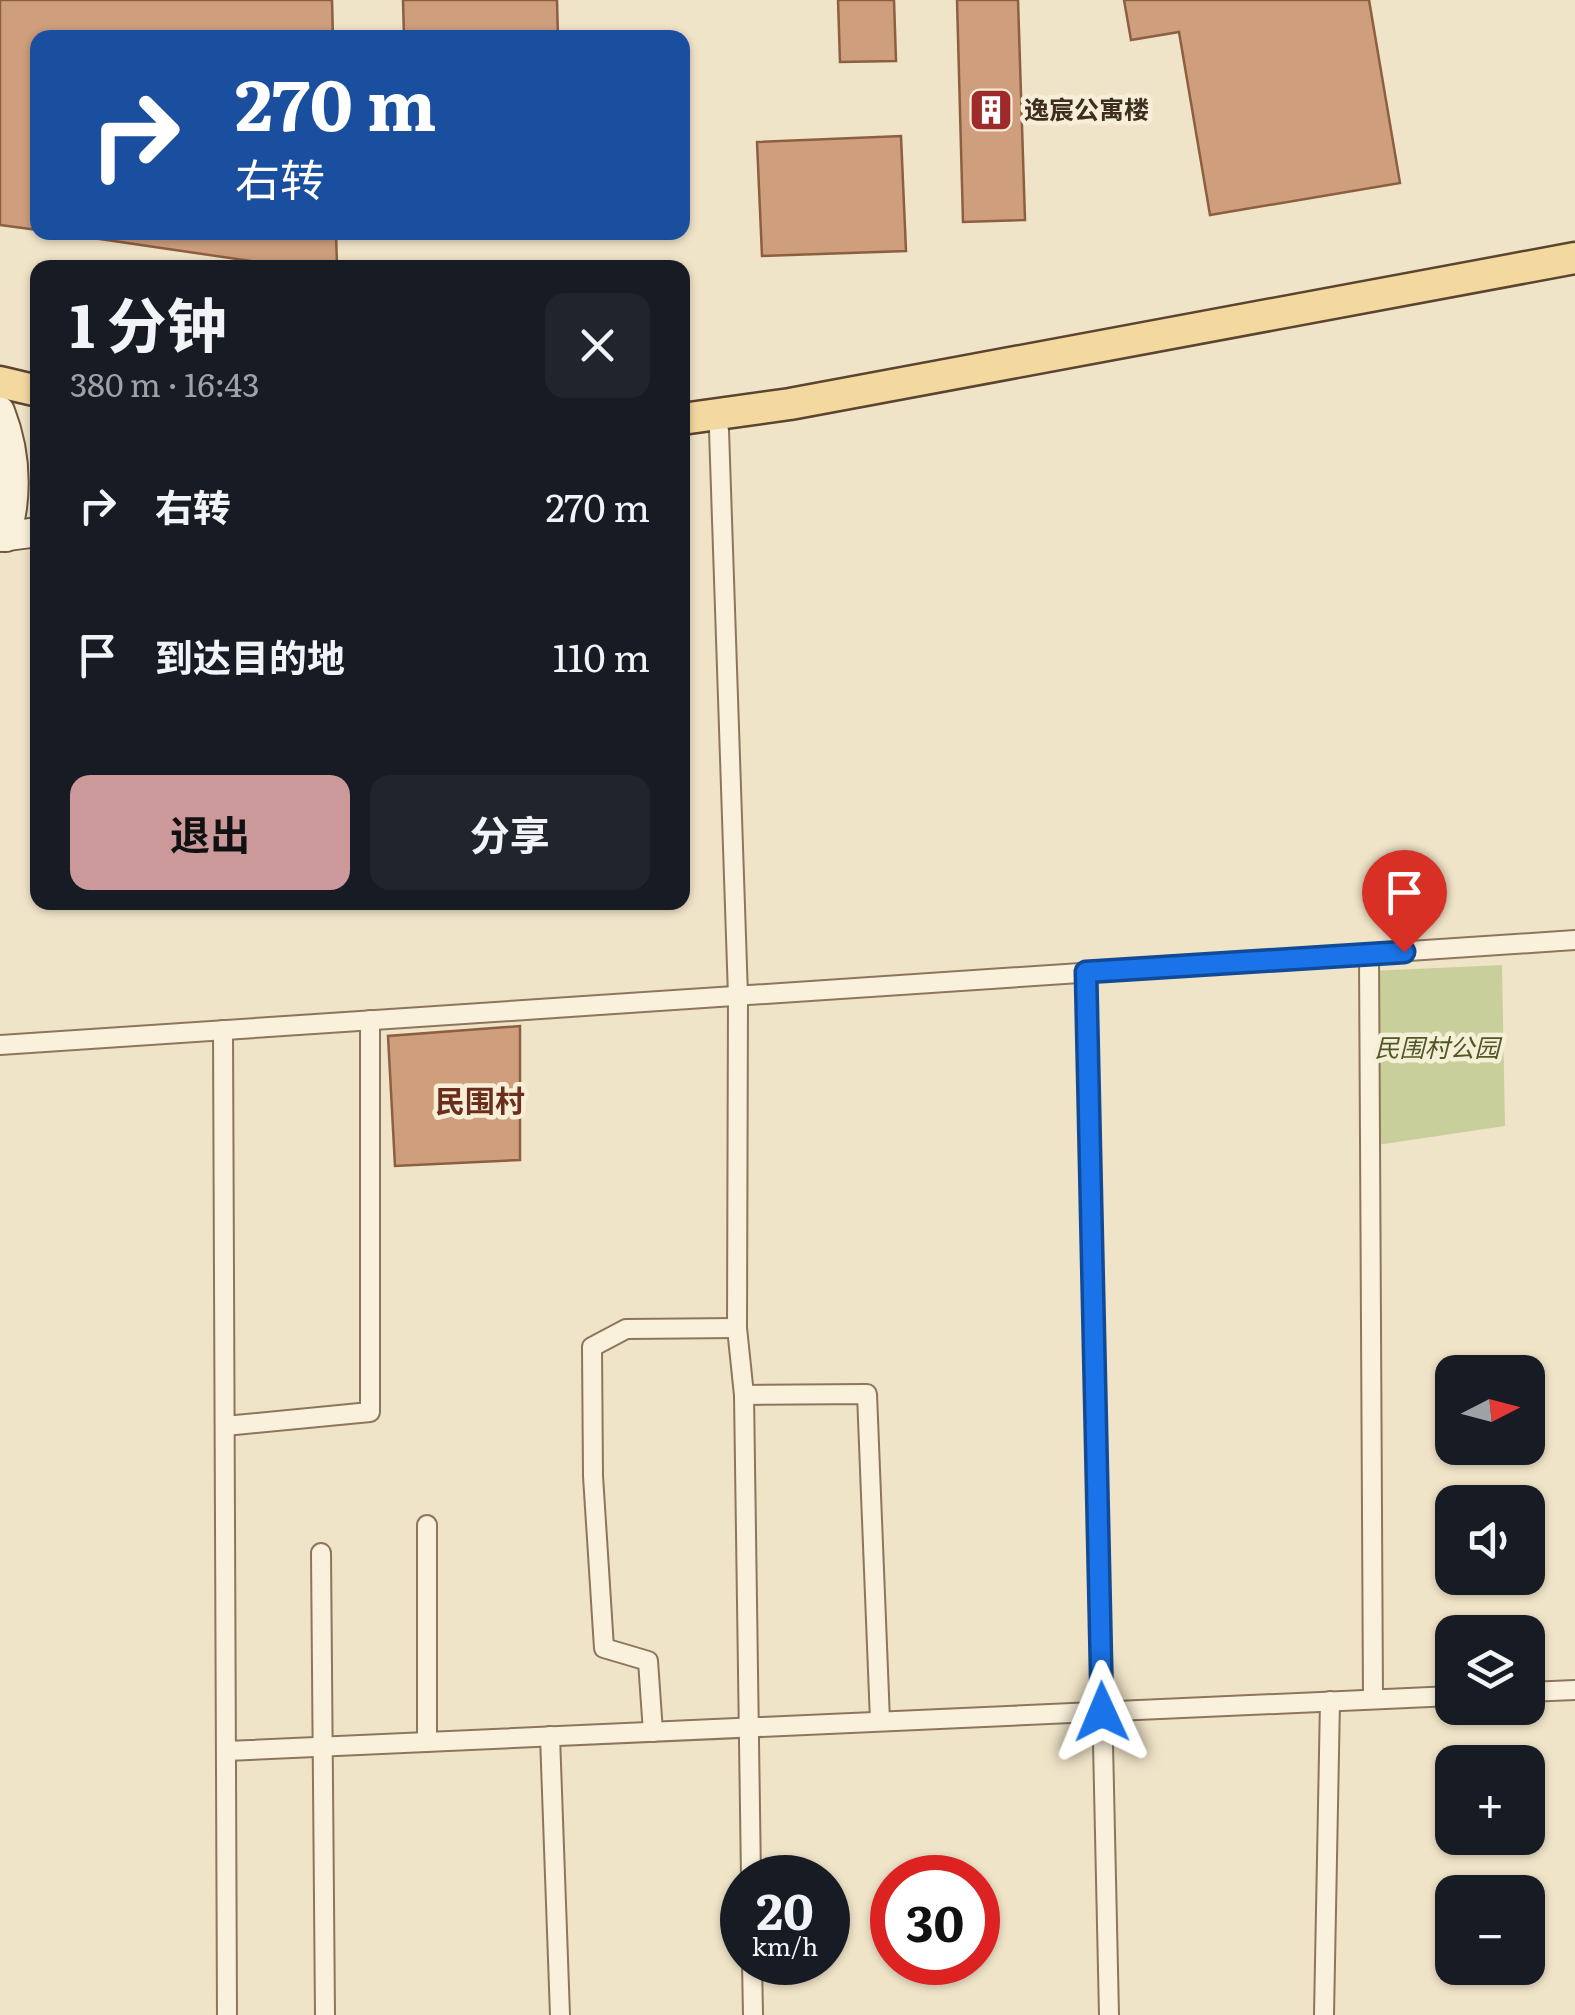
<!DOCTYPE html>
<html lang="zh">
<meta charset="utf-8">
<style>
:root{--surface:#171b24;--page:#20242c;--text:#f1f3f6;--muted:#9ea1a6;--accent:#cc999b}
body{margin:0;font-family:Literata,"Noto Sans SC",serif;background:var(--page);color:var(--text);height:100vh;display:flex;flex-direction:column;font-size:38px;white-space:nowrap}
*{box-sizing:border-box;margin:0}
p{font-size:32px;color:var(--muted)}
.icon{flex:none;width:55px;height:55px;fill:none;stroke:currentColor;stroke-width:2;stroke-linecap:round;stroke-linejoin:round}
.map{position:relative;flex:1;overflow:hidden}
.side{position:absolute;left:30px;top:260px;width:660px;height:650px;display:flex;flex-direction:column;background:var(--surface);border-radius:20px;box-shadow:0 2px 8px #0004}
.side>*{flex:none}
.guide{position:absolute;left:30px;top:30px;width:660px;height:210px;border-radius:20px;box-shadow:0 2px 8px #0004;background:#1a4fa0;color:#fff;overflow:hidden}
.needle{width:65px;rotate:84deg}
.tools{position:absolute;left:1435px;top:1355px;display:grid;gap:20px}
.tools a{display:grid;place-items:center;width:110px;height:110px;border-radius:20px;background:var(--surface);box-shadow:0 2px 8px #0004;font-size:50px}
.speed{position:absolute;left:720px;top:1855px;display:flex;gap:20px;font-size:50px;font-weight:700;text-align:center}
.speed>*{display:grid;place-content:center;width:130px;height:130px;border-radius:50%;background:var(--surface);box-shadow:0 2px 8px #0004;line-height:1}
.speed small{font-size:25px;font-weight:400}
.speed .limit{border:15px solid #d22;background:#fff;color:#111}
.pin{position:absolute;display:grid;place-items:center;width:85px;height:85px;color:#fff;margin:-102px -42px;border-radius:50% 50% 50% 0;rotate:-45deg;box-shadow:0 0 10px #0007}
.pin .icon{rotate:45deg}
.me{position:absolute;width:110px;margin:-55px;rotate:359deg;stroke-linejoin:round;filter:drop-shadow(0 0 8px #0008)}
.turn{display:flex;align-items:center;gap:35px;height:210px;padding:0 40px;font-size:45px}
.turn .icon{width:130px;height:130px;stroke-width:2.5}
.turn b{display:block;font-size:70px;line-height:85px}
.round{display:grid;place-items:center;flex:none;width:105px;height:105px;border-radius:20px;background:var(--page)}
.overview{display:flex;align-items:center;justify-content:space-between;height:170px;padding:0 40px}
h1{font-size:60px;font-weight:700;line-height:75px}
.cta{display:flex;gap:20px;margin-top:auto;padding:20px 40px}
.cta a{flex:1;height:115px;border-radius:20px;background:var(--accent);color:#111;font-size:40px;font-weight:700;line-height:115px;text-align:center}
.cta a+a{background:var(--page);color:var(--text)}
ul{padding:0;list-style:none}
li{display:flex;align-items:center;gap:30px;height:150px;padding:0 40px}
li div{flex:1}
li b{display:block;font-size:38px}
li em{font-style:normal}
.map>svg:first-child{display:block}
</style>
<div class="map">
<svg width="1575" height="2015" viewBox="0 0 1575 2015">
<rect width="100%" height="100%" fill="#f0e4c8"/>
<!-- green -->
<polygon fill="#c9cf9b" points="1502,965 1505,1126 1370,1146 1370,971"/>
<!-- building -->
<g fill="#cf9f7d" stroke="#8d5f41" stroke-width="2.5">
<polygon points="0,0 332,0 333,38 38,38 38,230 0,225"/>
<polygon points="403,0 557,0 558,38 404,38"/>
<polygon points="838,0 894,0 896,61 840,62"/>
<polygon points="957,0 1018,0 1025,220 963,222"/>
<polygon points="1124,0 1369,0 1400,183 1210,215 1179,32 1131,40"/>
<polygon points="901,136 906,251 762,256 757,142"/>
<polygon points="52,232 336,232 337,266 298,268"/>
<polygon points="520,1026 520,1160 395,1166 388,1036"/>
</g>
<g fill="none" stroke-linecap="round" stroke-linejoin="round">
<defs>
<g id="street">
<polyline points="719,430 738,996 737,1328 744,1395 751,1878"/>
<polyline points="1369,954 1373,1699"/>
<polyline points="1086,972 1109,2015"/>
<polyline points="223,1030 227,2015"/>
<polyline points="0,1045 1575,940"/>
<polyline points="744,1395 867,1394 880,1721"/>
<polyline points="225,1426 370,1412 370,1020"/>
<polyline points="321,1553 325,2015"/>
<polyline points="1528,1692 1575,1690"/>
<polyline points="653,1732 648,1661 604,1648 593,1476 592,1347 626,1329 737,1328"/>
<polyline points="550,1736 560,2015"/>
<polyline points="427,1742 427,1525"/>
<polyline points="226,1751 1452,1696"/>
<polyline points="752,1962 753,2015"/>
<polyline points="1324,2015 1330,1701"/>
</g>
<g id="secondary">
<path d="M 0,411 C 16,452 18,494 6,537"/>
<polyline points="0,537 38,532"/>
</g>
<g id="primary">
<polyline points="0,382 38,391"/>
<polyline points="682,419 790,404 1575,258"/>
</g>
</defs>
<!-- street casing -->
<use href="#street" stroke="#8d765c" stroke-width="22"/>
<!-- secondary casing -->
<use href="#secondary" stroke="#6f573f" stroke-width="32"/>
<!-- primary casing -->
<use href="#primary" stroke="#5b4430" stroke-width="35"/>
<!-- street -->
<use href="#street" stroke="#faf1dc" stroke-width="18"/>
<!-- secondary -->
<use href="#secondary" stroke="#faf1dc" stroke-width="28"/>
<!-- primary -->
<use href="#primary" stroke="#f3d9a0" stroke-width="30"/>
</g>
<g fill="none" stroke-linecap="round" stroke-linejoin="round">
<defs>
<polyline id="route" points="1102,1712 1086,972 1404,952"/>
</defs>
<!-- route casing -->
<use href="#route" stroke="#114b97" stroke-width="25"/>
<!-- route -->
<use href="#route" stroke="#1a73e8" stroke-width="18"/>
</g>
<!-- icons -->
<defs>
<symbol id="building-square" viewBox="-11 -11 22 22"><rect x="-9" y="-9" width="18" height="18" rx="4" fill="#9e2a2b" stroke="#f7eed8"/><path d="M-4-6H4V6H1V3H-1V6H-4ZM-2.5-4.3h1.7v1.8h-1.7ZM.8-4.3h1.7v1.8H.8ZM-2.5-1h1.7V.8h-1.7ZM.8-1h1.7V.8H.8Z" fill="#fff"/></symbol>
</defs>
<g fill-rule="evenodd">
<use href="#building-square" x="966" y="85" width="50" height="50"/>
</g>
<g text-anchor="middle" stroke-width="9" stroke-linejoin="round" paint-order="stroke">
<!-- poi labels -->
<g font-size="25" font-weight="bold" fill="#3d2e20" stroke="#f7eed8" text-anchor="start">
<text x="1024" y="119">逸宸公寓楼</text>
</g>
<!-- park labels -->
<g font-size="25" font-style="italic" fill="#4d5a26" stroke="#f7eed8">
<text x="1437" y="1057">民围村公园</text>
</g>
<!-- quarter labels -->
<g font-size="30" font-weight="bold" fill="#6b2e1e" stroke="#f7eed8">
<text x="480" y="1112">民围村</text>
</g>
</g>
</svg>
<div class="tools">
<a><svg class="needle" viewBox="-14 -14 28 28"><path d="M0-13l5 13h-10z" fill="#e53935"/><path d="M0 13l5-13h-10z" fill="#9ea1a6"/></svg></a>
<a><svg class="icon" aria-label="sound" viewBox="0 0 24 24"><path d="M4 9h4l5-4v14l-5-4H4zM17 9q2 3 0 6"/></svg></a>
<a><svg class="icon" aria-label="layers" viewBox="0 0 24 24"><path d="M12 4l9 5-9 5-9-5zM3 14l9 5 9-5"/></svg></a>
<a>+</a>
<a>−</a>
</div>
<div class="speed"><div>20<small>km/h</small></div><div class="limit">30</div></div>
<div class="pin" style="left:1404px;top:952px;background:#d93025"><svg class="icon" aria-label="arrive" viewBox="0 0 24 24"><path d="M6 21V4h12l-3 4 3 4H6"/></svg></div>
<svg class="me" style="left:1102px;top:1712px" viewBox="-20 -20 40 40"><path d="M0-17L14 15 0 8-14 15z" fill="#1a73e8" stroke="#fff" stroke-width="4"/></svg>
<div class="guide">
<div class="turn"><svg class="icon" aria-label="right" viewBox="0 0 24 24"><path d="M7 20v-9h11M14 6l5 5-5 5"/></svg><div><b>270 m</b>右转</div></div>
</div>
<section class="side">
<div class="overview"><div><h1>1 分钟</h1><p>380 m · 16:43</p></div><a class="round"><svg class="icon" aria-label="close" viewBox="0 0 24 24"><path d="M6 6l12 12M18 6L6 18"/></svg></a></div>
<ul>
<li><svg class="icon" aria-label="right" viewBox="0 0 24 24"><path d="M7 20v-9h11M14 6l5 5-5 5"/></svg><div><b>右转</b></div><em>270 m</em></li>
<li><svg class="icon" aria-label="arrive" viewBox="0 0 24 24"><path d="M6 21V4h12l-3 4 3 4H6"/></svg><div><b>到达目的地</b></div><em>110 m</em></li>
</ul>
<div class="cta"><a>退出</a><a>分享</a></div>
</section>
</div>
